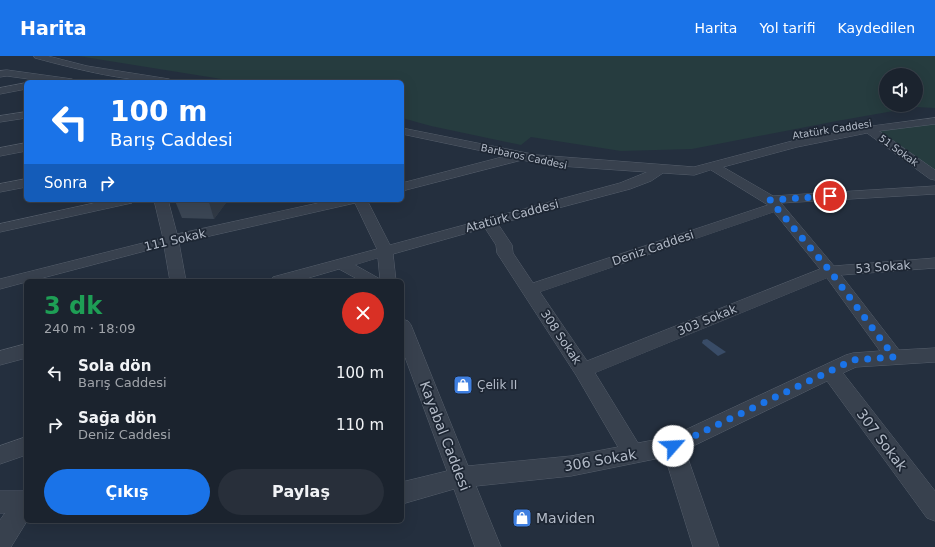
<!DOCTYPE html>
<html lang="tr">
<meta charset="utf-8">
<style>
:root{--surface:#1b232e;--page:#282f3a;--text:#f1f3f6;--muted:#a0a4aa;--line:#39404a;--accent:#1a73e8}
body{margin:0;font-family:"DejaVu Sans",sans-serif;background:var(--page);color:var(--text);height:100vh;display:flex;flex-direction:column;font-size:15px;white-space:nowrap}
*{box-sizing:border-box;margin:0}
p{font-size:13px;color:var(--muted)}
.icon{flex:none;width:22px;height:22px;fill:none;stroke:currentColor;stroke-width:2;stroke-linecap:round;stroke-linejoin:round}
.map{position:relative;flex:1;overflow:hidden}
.details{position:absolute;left:24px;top:223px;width:380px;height:244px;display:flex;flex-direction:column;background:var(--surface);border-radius:6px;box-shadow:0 4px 16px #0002,0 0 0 1px var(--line)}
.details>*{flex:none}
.top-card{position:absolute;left:24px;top:24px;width:380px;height:122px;border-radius:6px;box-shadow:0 4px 16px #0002,0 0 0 1px var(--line);background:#1a73e8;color:#fff;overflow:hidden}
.buttons{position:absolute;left:879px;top:12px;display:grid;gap:8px}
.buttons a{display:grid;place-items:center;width:44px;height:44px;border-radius:50%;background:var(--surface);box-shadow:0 4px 16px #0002,0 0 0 1px var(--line);font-size:20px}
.pin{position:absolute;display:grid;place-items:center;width:34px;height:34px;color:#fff;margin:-17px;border:2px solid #fff;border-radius:50%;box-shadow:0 1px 4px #0007}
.me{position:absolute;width:44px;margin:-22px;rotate:64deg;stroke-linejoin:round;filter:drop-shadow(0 0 3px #0008)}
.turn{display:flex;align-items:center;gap:14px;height:84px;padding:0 20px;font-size:18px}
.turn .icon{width:52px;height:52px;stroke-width:2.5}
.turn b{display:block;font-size:28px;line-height:34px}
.then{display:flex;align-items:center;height:38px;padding:0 20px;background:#0003;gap:8px;font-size:15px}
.round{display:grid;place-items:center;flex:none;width:42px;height:42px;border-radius:21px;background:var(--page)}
.overview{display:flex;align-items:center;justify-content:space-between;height:68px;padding:0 20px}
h1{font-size:24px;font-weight:700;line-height:30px;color:#1e9e55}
.primary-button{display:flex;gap:8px;margin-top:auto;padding:8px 20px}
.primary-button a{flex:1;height:46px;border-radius:24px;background:var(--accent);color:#fff;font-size:16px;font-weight:700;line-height:46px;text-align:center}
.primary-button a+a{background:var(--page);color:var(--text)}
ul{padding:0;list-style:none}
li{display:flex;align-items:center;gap:12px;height:52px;padding:0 20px}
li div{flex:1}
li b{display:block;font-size:15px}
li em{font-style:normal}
header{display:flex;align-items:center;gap:24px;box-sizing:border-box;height:56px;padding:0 20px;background:var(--accent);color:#fff}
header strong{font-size:19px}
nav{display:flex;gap:22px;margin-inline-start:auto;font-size:14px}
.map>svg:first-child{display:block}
</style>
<header>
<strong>Harita</strong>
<nav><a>Harita</a><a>Yol tarifi</a><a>Kaydedilen</a></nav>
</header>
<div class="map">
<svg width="935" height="491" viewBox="0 0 935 491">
<rect width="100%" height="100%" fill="#242f3e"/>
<!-- green -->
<g fill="#263c3f" fill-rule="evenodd">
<path d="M 78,0 L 935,0 L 935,52 L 916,51 L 837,65 L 692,93 L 621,95 L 531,81 L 521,89 L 431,70 L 402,62 L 402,26 L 240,26 ZM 886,19 L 916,19 L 916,49 L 886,49 Z"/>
<polygon points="935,68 935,114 879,75"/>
</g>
<!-- water -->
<polygon fill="#394c67" points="707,283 726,296 718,300 702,287 703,284"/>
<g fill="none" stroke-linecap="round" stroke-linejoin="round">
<defs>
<g id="minor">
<path d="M 34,0 L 48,0 L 87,10 L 169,23 L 174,26 C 126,26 80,14 35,2 Z"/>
<polygon points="7,14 72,23 77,26 51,26 7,20 0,21 0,15"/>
<polygon points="26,27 26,33 0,38 0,32"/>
<polygon points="26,56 26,62 0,66 0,60"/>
<path d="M 935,62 L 935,68 L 879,75 L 935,114 L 935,124 L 930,123 L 867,77 L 797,91 L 723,111 L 773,140 L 935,130 L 935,138 L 781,147 L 834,210 L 935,202 L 935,212 L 841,219 L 899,294 L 935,292 L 935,306 L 856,311 L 843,317 L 935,435 L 935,465 L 927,462 L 827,325 L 685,394 L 719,491 L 693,491 L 665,401 L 571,420 L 476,430 L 501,491 L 475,491 L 454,433 L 402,448 L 402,426 L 447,415 L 402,293 L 402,263 L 408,265 L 411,269 L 468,410 L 571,400 L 618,391 L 576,319 L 497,197 L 496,189 L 485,172 L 393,198 L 396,225 L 361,225 L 339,213 L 298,225 L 271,225 L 273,221 L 377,193 L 355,147 L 179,187 L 186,225 L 170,225 L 164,190 L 31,225 L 26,225 L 26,226 L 0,233 L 0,223 L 163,182 L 154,144 L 168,144 L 177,178 L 332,144 L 367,144 L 390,189 L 620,127 L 647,116 L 546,109 L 522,104 L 402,135 L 402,127 L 506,100 L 402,78 L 402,72 L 537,99 L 694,111 L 796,84 L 860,72 L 858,70 L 860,68 L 864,67 L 871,70 ZM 711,114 L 768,149 L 533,227 L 513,197 L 512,189 L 498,168 L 630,133 L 651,125 L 663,117 L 694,119 ZM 774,156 L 820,213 L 587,305 L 540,236 ZM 378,202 L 380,223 L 355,209 ZM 827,222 L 880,295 L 853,297 L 846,299 L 670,381 L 638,387 L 595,317 Z"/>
<polygon points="26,87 26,95 0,100 0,92"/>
<polygon points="26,123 26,131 0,136 0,128"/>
<polygon points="108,144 134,144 132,147 127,148 0,176 0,168"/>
<polygon points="26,288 26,302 0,309 0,295"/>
<polygon points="26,381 26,399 0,408 0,390"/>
<polygon points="0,435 26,435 26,465 27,465 11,491 0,491 0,464 5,457 0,457"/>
</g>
</defs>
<!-- minor casing -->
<use href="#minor" stroke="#565f6c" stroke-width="1"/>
<!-- minor -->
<use href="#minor" fill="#38414e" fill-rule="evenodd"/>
</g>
<!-- wall -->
<polygon fill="#3b4654" points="228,144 214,163 182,162 175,145"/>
<!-- shaded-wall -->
<polygon fill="#303945" points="210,144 228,144 214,163 209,146"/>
<!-- building -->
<polygon fill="#455162" stroke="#303945" points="176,144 210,144 209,146 175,145"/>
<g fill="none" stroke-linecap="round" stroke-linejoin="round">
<!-- route -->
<polyline stroke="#1a73e8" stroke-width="7" stroke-dasharray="0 12.6" points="673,390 853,304 894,301 830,215 770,144 830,140"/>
</g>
<!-- icons -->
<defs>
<symbol id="shop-square" viewBox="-11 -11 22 22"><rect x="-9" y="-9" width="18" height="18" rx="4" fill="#3f7fe0" stroke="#1d2633"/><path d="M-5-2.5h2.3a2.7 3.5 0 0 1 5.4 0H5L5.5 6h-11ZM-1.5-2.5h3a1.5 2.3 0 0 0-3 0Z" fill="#fff"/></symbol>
</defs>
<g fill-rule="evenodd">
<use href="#shop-square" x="452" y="318" width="22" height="22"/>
<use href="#shop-square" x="511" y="451" width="22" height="22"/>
</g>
<g text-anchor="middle" stroke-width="3.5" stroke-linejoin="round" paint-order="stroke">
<!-- far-street labels -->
<g font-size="10" fill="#b4bcc9" stroke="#1d2633">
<text transform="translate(832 73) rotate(-9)" y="4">Atatürk Caddesi</text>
<text transform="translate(899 94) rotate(36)" y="4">51 Sokak</text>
<text transform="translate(524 100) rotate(12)" y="4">Barbaros Caddesi</text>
</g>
<!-- street labels -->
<g font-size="12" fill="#b4bcc9" stroke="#1d2633">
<text transform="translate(512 160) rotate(-15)" y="4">Atatürk Caddesi</text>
<text transform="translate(175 184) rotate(-13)" y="4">111 Sokak</text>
<text transform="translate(653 192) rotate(-19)" y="4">Deniz Caddesi</text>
<text transform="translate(883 211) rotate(-4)" y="4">53 Sokak</text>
<text transform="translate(707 264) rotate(-22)" y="4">303 Sokak</text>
<text transform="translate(561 281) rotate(56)" y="4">308 Sokak</text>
</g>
<!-- poi labels -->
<g font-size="12" fill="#b4bcc9" stroke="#1d2633" text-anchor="start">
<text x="477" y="333">Çelik II</text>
</g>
<!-- near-street labels -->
<g font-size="14" fill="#b4bcc9" stroke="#1d2633">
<text transform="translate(445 380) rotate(69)" y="5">Kayabal Caddesi</text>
<text transform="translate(882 384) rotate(53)" y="5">307 Sokak</text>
<text transform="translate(600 404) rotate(-10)" y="5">306 Sokak</text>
</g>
<!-- near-poi labels -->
<g font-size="14" fill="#b4bcc9" stroke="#1d2633" text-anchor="start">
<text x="536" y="467">Maviden</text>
</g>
</g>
</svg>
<div class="buttons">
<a><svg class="icon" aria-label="sound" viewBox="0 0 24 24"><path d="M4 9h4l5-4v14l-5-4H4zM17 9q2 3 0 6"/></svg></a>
</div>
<div class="pin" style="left:830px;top:140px;background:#d93025"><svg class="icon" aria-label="arrive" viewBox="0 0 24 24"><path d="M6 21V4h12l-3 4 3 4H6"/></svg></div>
<svg class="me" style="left:673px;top:390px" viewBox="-20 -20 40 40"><circle r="19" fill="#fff"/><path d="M0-13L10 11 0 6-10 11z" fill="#1a73e8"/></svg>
<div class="top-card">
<div class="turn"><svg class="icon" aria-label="left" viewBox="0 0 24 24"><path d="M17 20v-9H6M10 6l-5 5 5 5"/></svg><div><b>100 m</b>Barış Caddesi</div></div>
<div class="then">Sonra<svg class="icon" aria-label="right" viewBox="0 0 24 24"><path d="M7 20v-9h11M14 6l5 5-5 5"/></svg></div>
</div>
<section class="details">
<div class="overview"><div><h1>3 dk</h1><p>240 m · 18:09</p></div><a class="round" style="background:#d93025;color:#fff"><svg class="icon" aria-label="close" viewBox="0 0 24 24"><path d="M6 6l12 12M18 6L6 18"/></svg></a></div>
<ul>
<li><svg class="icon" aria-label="left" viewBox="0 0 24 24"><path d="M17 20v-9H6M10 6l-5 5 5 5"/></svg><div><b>Sola dön</b><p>Barış Caddesi</p></div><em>100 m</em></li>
<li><svg class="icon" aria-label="right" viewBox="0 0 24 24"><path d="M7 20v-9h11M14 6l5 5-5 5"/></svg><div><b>Sağa dön</b><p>Deniz Caddesi</p></div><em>110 m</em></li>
</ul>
<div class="primary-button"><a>Çıkış</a><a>Paylaş</a></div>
</section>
</div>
